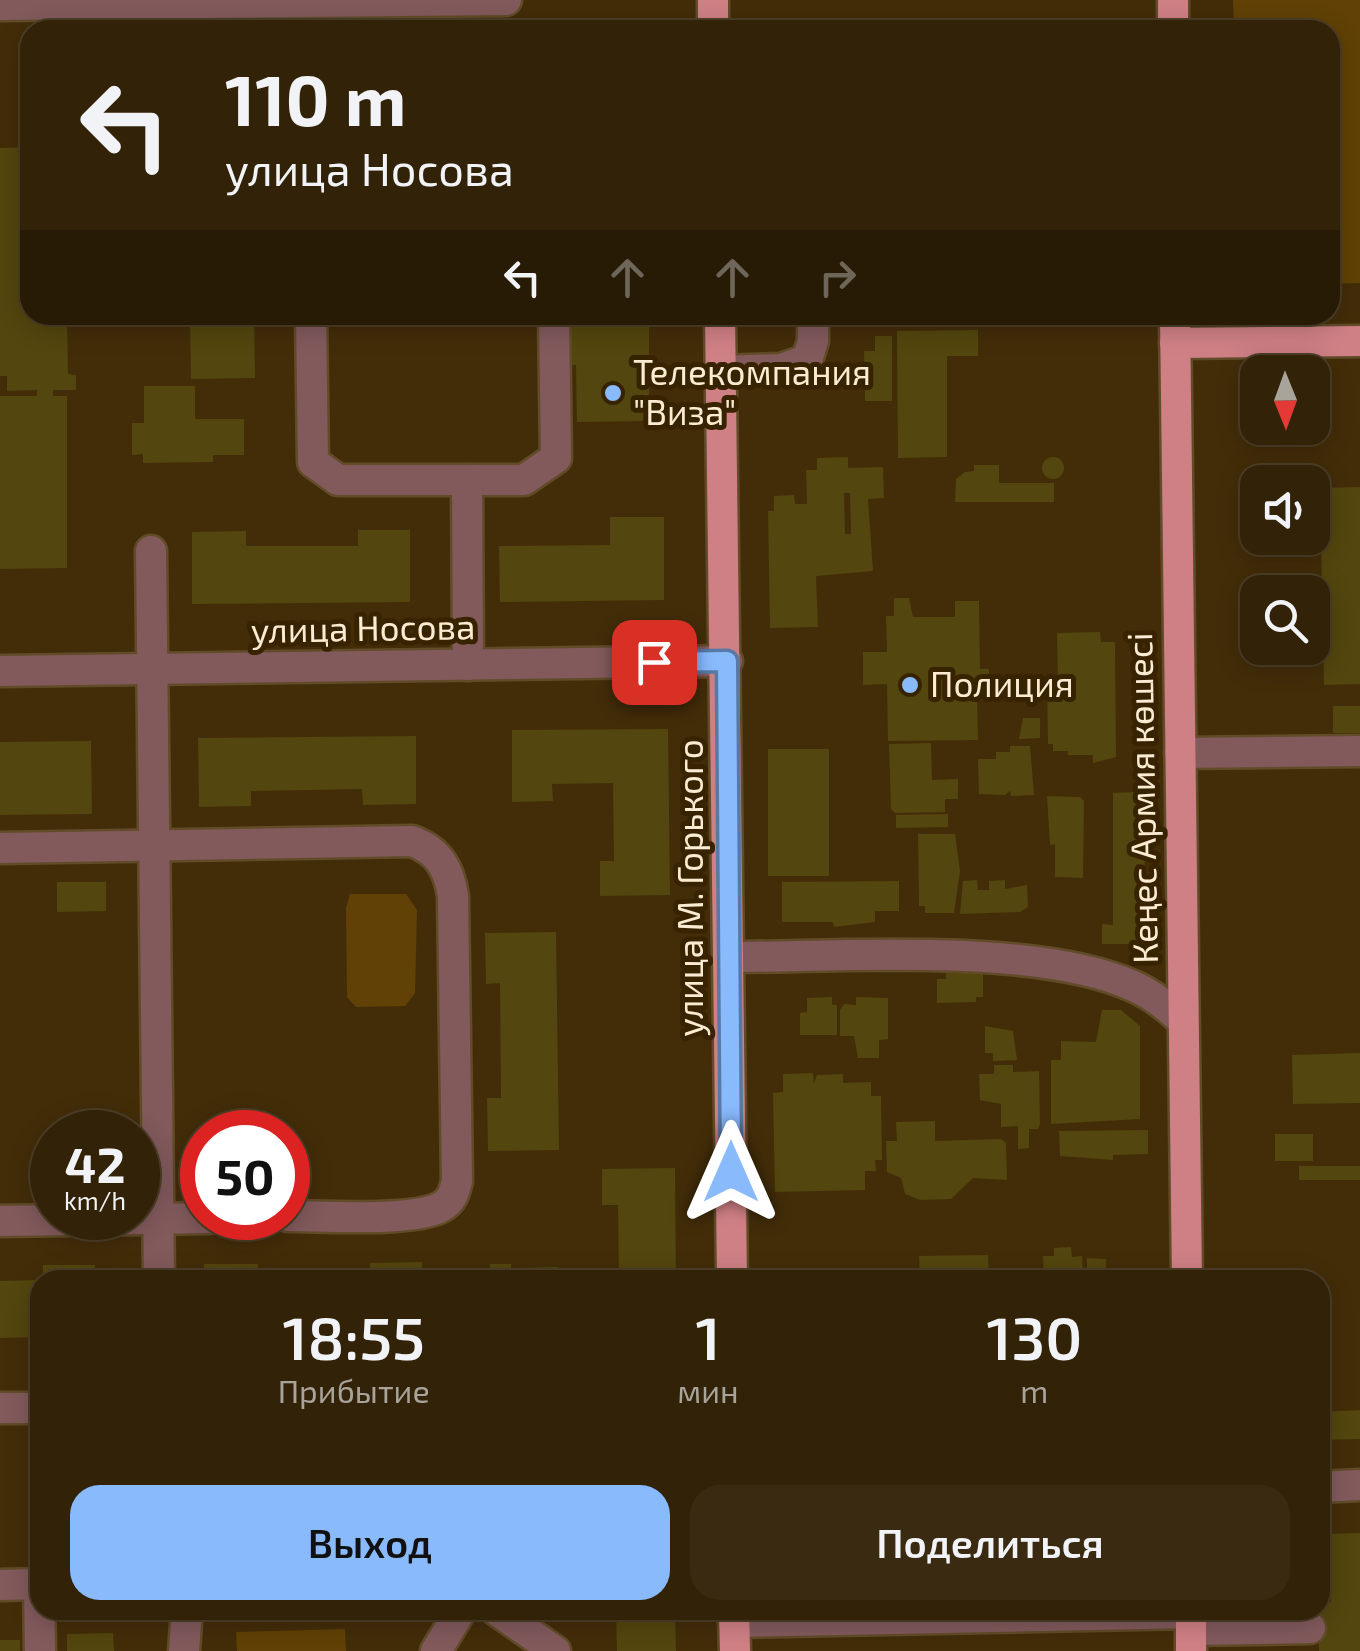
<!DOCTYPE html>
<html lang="ru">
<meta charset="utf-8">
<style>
:root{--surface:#322207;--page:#3a2a11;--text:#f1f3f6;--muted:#a8a49b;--line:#4d3f28;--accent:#88bafc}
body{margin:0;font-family:"Exo 2",sans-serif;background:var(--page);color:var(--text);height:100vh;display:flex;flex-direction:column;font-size:38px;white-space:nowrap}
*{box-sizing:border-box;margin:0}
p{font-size:32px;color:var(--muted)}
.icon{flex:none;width:55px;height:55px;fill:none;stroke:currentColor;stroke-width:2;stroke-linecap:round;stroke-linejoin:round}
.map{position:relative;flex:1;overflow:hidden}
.sheet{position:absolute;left:30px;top:1270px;width:1300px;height:350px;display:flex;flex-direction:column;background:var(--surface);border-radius:30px;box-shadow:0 5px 25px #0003,0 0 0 2px var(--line)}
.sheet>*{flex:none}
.banner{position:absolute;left:20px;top:20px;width:1320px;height:305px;border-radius:30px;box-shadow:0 5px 25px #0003,0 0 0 2px var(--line);background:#322207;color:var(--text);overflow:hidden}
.needle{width:65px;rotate:179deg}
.fabs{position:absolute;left:1240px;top:355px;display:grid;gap:20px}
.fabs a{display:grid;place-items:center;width:90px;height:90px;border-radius:20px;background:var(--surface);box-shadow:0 5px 25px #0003,0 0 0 2px var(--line);font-size:50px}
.speed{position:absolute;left:30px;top:1110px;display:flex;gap:20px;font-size:50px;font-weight:700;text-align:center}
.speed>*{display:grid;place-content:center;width:130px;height:130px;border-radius:50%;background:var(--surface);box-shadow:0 5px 25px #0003,0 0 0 2px var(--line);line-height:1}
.speed small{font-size:25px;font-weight:400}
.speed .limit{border:15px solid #d22;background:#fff;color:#111}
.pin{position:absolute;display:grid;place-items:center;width:85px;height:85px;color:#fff;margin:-42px;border-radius:20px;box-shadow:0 5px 15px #0006}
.me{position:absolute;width:110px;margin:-55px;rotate:0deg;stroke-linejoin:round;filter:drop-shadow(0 0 8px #0008)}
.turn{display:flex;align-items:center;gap:35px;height:210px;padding:0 40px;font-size:45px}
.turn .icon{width:130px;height:130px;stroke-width:2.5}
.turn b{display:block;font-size:70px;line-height:85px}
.lanes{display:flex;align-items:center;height:95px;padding:0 40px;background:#0003;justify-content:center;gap:50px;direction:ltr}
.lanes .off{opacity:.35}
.eta{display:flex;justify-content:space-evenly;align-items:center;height:170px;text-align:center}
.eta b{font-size:60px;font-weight:600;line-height:70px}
.cta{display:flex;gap:20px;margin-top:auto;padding:20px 40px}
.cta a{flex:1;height:115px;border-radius:30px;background:var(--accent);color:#111;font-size:40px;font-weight:600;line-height:115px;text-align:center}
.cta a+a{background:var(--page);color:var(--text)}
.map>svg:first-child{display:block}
</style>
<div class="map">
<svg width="1360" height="1651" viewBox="0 0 1360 1651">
<rect width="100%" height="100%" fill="#432d09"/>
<!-- green -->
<g fill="#614105">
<polygon points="1233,0 1360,0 1360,283 1330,284 1330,30 1234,30"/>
<polygon points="350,894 406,894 417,910 415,993 405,1006 356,1007 347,997 346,908"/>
<polygon points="345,1629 346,1651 237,1651 236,1632"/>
</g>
<!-- building -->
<g fill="#53460e" fill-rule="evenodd">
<polygon points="30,147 30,315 67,315 68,374 76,375 76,390 53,390 53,396 67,396 67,568 0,569 0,396 37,396 37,390 7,391 7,376 0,376 0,148"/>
<polygon points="190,315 254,315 255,378 191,379"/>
<polygon points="567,315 649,315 649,421 577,422 576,365 567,365"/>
<polygon points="978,330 978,356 947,356 947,457 898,458 897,331"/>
<polygon points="875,336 892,336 892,401 865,401 864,351 875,351"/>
<polygon points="144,386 195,386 195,419 244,419 244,455 213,455 213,462 143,463 143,454 132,455 132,423 144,423"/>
<path d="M 848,457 L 848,468 L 883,467 L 884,498 L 868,499 L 873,571 L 816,576 L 818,627 L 770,628 L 768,511 L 774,511 L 774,496 L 794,495 L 795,504 L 807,504 L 806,470 L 817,470 L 817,458 ZM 844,493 L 850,493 L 851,534 L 845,534 Z"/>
<circle cx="1053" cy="468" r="11"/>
<polygon points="974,465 999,465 999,483 1054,483 1054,502 955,502 956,479 965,472 974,471"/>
<polygon points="1360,487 1360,684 1324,685 1320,488"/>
<polygon points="610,517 664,517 664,600 500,602 499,546 610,545"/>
<polygon points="358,530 410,530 410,602 192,604 192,532 246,531 246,546 358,546"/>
<polygon points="894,598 909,598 913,617 955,617 955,601 979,601 980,669 989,669 989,691 977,691 978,740 888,741 887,684 863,685 863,652 887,652 886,616 894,616"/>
<polygon points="1100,632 1101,642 1115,642 1116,757 1093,763 1093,755 1068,755 1068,751 1053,751 1053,744 1048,744 1047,681 1058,681 1057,633"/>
<rect x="1333" y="706" width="27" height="27"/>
<polygon points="1023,718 1040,718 1040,738 1019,739"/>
<polygon points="668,729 670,895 600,896 600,861 614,861 613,783 552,784 553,801 512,802 512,730"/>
<polygon points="416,736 416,804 363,805 362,789 251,791 251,806 199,807 198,738"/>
<polygon points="91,741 92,814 0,815 0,742"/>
<polygon points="931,743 932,780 958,779 958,799 945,799 945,812 895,813 891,809 889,744"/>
<polygon points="1010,746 1030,746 1034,795 1011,796 1010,791 1005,795 979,794 978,759 996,759 996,752 1010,752"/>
<rect x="768" y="749" width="61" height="127"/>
<polygon points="1137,792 1145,805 1144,937 1138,944 1102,944 1102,924 1113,925 1113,793"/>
<polygon points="1047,796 1080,797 1084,801 1083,878 1055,877 1055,844 1050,845"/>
<polygon points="948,814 948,827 896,828 896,815"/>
<polygon points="918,834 955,834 960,871 954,913 925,913 925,906 919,906"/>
<polygon points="977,880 978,890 989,890 989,881 1005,880 1005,889 1027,885 1028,907 1020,912 960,914 963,881"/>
<polygon points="899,881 899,911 875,911 875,922 834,927 833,922 782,922 782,882"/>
<polygon points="57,882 106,882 106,911 57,912"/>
<polygon points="556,932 559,1150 488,1151 487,1098 501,1098 500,983 486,984 485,933"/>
<polygon points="974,964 983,973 983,997 976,997 976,1002 937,1003 937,979 946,979 946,965"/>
<polygon points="832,997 832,1005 837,1005 837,1035 800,1035 800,1013 807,1012 807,998"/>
<polygon points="856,997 888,998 888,1039 879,1040 879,1058 858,1058 854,1036 840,1036 840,1010 844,1004 856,1005"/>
<polygon points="1102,1010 1121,1010 1140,1026 1140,1119 1051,1124 1051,1060 1061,1060 1061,1041 1096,1042"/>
<polygon points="985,1026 1013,1031 1017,1060 993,1061 993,1053 985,1053"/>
<polygon points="1360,1053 1360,1103 1293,1104 1292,1055"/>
<polygon points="994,1065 1013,1065 1013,1072 1039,1071 1040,1124 1038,1129 1029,1129 1029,1148 1018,1149 1018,1126 1001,1127 1001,1104 980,1100 979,1074 994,1074"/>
<polygon points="813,1073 814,1083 817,1075 843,1074 843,1083 871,1082 871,1096 881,1096 882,1160 875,1160 876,1171 865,1171 865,1190 775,1192 773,1093 783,1092 783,1074"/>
<polygon points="935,1121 935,1141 1001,1139 1006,1143 1007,1180 973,1178 951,1199 920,1200 905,1194 901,1178 887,1172 886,1141 897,1141 896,1122"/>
<polygon points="1148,1130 1148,1154 1113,1155 1113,1160 1060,1156 1059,1131"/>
<rect x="1275" y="1134" width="38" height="27"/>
<rect x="1299" y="1166" width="61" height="14"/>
<polygon points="675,1168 676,1280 619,1280 618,1205 602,1205 602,1169"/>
<polygon points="1071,1247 1072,1257 1082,1256 1083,1280 1044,1280 1043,1256 1054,1256 1054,1248"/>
<polygon points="988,1255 989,1280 920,1280 919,1256"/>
<polygon points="1087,1258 1106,1259 1106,1280 1087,1280"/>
<polygon points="422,1262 422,1280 370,1280 370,1263"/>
<rect x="204" y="1264" width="54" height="16"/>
<rect x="490" y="1264" width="21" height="16"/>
<rect x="43" y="1265" width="52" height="15"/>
<polygon points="558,1267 557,1280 519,1280 519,1268"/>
<polygon points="40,1280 40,1337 0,1338 0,1281"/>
<polygon points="1360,1410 1360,1439 1320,1440 1320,1412"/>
<polygon points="1360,1533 1360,1651 1319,1651 1318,1610 1320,1603 1331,1602 1328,1534"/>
<polygon points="616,1610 675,1610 676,1651 617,1651"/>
<polygon points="113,1633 114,1651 67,1651 67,1634"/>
<rect x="0" y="1640" width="20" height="11"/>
</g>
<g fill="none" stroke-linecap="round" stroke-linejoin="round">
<defs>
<g id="minor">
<polyline points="0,5 506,0"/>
<polyline points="311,315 313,462 338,480 524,480 556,458 554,315"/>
<polyline points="721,371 781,369 807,360 813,341 813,315"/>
<polyline points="467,480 468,665"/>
<polyline points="151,551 159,1280"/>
<polyline points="0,671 727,661"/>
<polyline points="1180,753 1360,751"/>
<path d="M 0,848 L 412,841 C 439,851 449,869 453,896 L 457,1181 C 454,1193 452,1201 441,1207 C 413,1222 323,1216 288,1216"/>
<path d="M 730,957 C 839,957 1036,942 1133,986 C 1152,994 1168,1007 1183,1021"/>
<polyline points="0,1221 209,1218"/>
<polyline points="0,1408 40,1408"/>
<polyline points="1320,1487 1360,1485"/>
<polyline points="39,1584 40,1651"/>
<polyline points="0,1585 40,1584"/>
<polyline points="496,1610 555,1651"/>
<polyline points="734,1622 1191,1613"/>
<polyline points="1191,1630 1310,1628"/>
<polyline points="184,1651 187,1610"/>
<polyline points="436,1651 461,1610"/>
</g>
<g id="major">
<polyline points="713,0 713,30"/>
<polyline points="1173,0 1173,30"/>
<polyline points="720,315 732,1280"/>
<polyline points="1175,315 1187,1280"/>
<polyline points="1175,343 1360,341"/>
<polyline points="734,1610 735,1651"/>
<polyline points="1191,1610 1191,1651"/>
</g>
</defs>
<!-- minor casing -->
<use href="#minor" stroke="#614b29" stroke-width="35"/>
<!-- major casing -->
<use href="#major" stroke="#614b29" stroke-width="35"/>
<!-- minor -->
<use href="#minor" stroke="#825a5c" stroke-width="30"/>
<!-- major -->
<use href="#major" stroke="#cf8085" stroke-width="30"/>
</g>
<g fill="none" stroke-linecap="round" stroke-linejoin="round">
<defs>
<polyline id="route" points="654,662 727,661 731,1172"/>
</defs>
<!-- route casing -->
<use href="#route" stroke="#5879a4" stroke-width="25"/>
<!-- route -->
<use href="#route" stroke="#88bafc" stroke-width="18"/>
</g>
<!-- markers -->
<g fill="#88bafc" stroke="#382300" stroke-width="4">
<circle cx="613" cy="393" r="10"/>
<circle cx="910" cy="685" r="10"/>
</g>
<g text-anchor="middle" stroke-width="10" stroke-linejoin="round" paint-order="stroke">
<!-- poi labels -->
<g font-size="35" fill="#fcebd3" stroke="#382300" text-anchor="start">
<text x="633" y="385">Телекомпания<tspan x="633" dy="40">"Виза"</tspan></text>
<text x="930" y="697">Полиция</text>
</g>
<!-- street labels -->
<g font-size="35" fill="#fcebd3" stroke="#382300">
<text transform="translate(363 629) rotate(-1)" y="12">улица Носова</text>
<text transform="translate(1143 798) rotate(-91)" y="12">Кеңес Армия көшесі</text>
<text transform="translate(691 888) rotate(-90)" y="12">улица М. Горького</text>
</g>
</g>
</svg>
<div class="fabs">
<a><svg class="needle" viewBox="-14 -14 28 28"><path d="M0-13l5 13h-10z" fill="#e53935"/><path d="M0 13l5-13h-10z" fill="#a8a49b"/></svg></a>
<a><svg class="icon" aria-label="sound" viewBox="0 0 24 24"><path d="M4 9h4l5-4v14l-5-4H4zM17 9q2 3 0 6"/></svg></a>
<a><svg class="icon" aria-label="search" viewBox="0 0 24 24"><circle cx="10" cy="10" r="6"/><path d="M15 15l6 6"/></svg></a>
</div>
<div class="speed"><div>42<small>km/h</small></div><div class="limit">50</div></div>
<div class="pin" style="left:654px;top:662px;background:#d93025"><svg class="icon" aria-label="arrive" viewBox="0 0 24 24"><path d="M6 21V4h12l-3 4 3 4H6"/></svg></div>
<svg class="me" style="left:731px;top:1172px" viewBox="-20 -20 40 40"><path d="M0-17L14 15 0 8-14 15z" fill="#88bafc" stroke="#fff" stroke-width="4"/></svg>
<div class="banner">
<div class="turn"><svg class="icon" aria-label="left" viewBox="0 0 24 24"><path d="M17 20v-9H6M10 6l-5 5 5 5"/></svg><div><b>110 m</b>улица Носова</div></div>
<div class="lanes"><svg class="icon" aria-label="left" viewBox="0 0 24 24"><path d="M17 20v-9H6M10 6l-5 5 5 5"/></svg><svg class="icon off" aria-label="ahead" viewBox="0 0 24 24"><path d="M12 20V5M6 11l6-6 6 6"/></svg><svg class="icon off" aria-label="ahead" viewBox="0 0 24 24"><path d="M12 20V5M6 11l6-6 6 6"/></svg><svg class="icon off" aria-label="right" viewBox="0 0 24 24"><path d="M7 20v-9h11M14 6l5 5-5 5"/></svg></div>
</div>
<section class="sheet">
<div class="eta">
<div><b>18:55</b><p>Прибытие</p></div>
<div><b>1</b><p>мин</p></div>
<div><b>130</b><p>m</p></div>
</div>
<div class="cta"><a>Выход</a><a>Поделиться</a></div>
</section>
</div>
